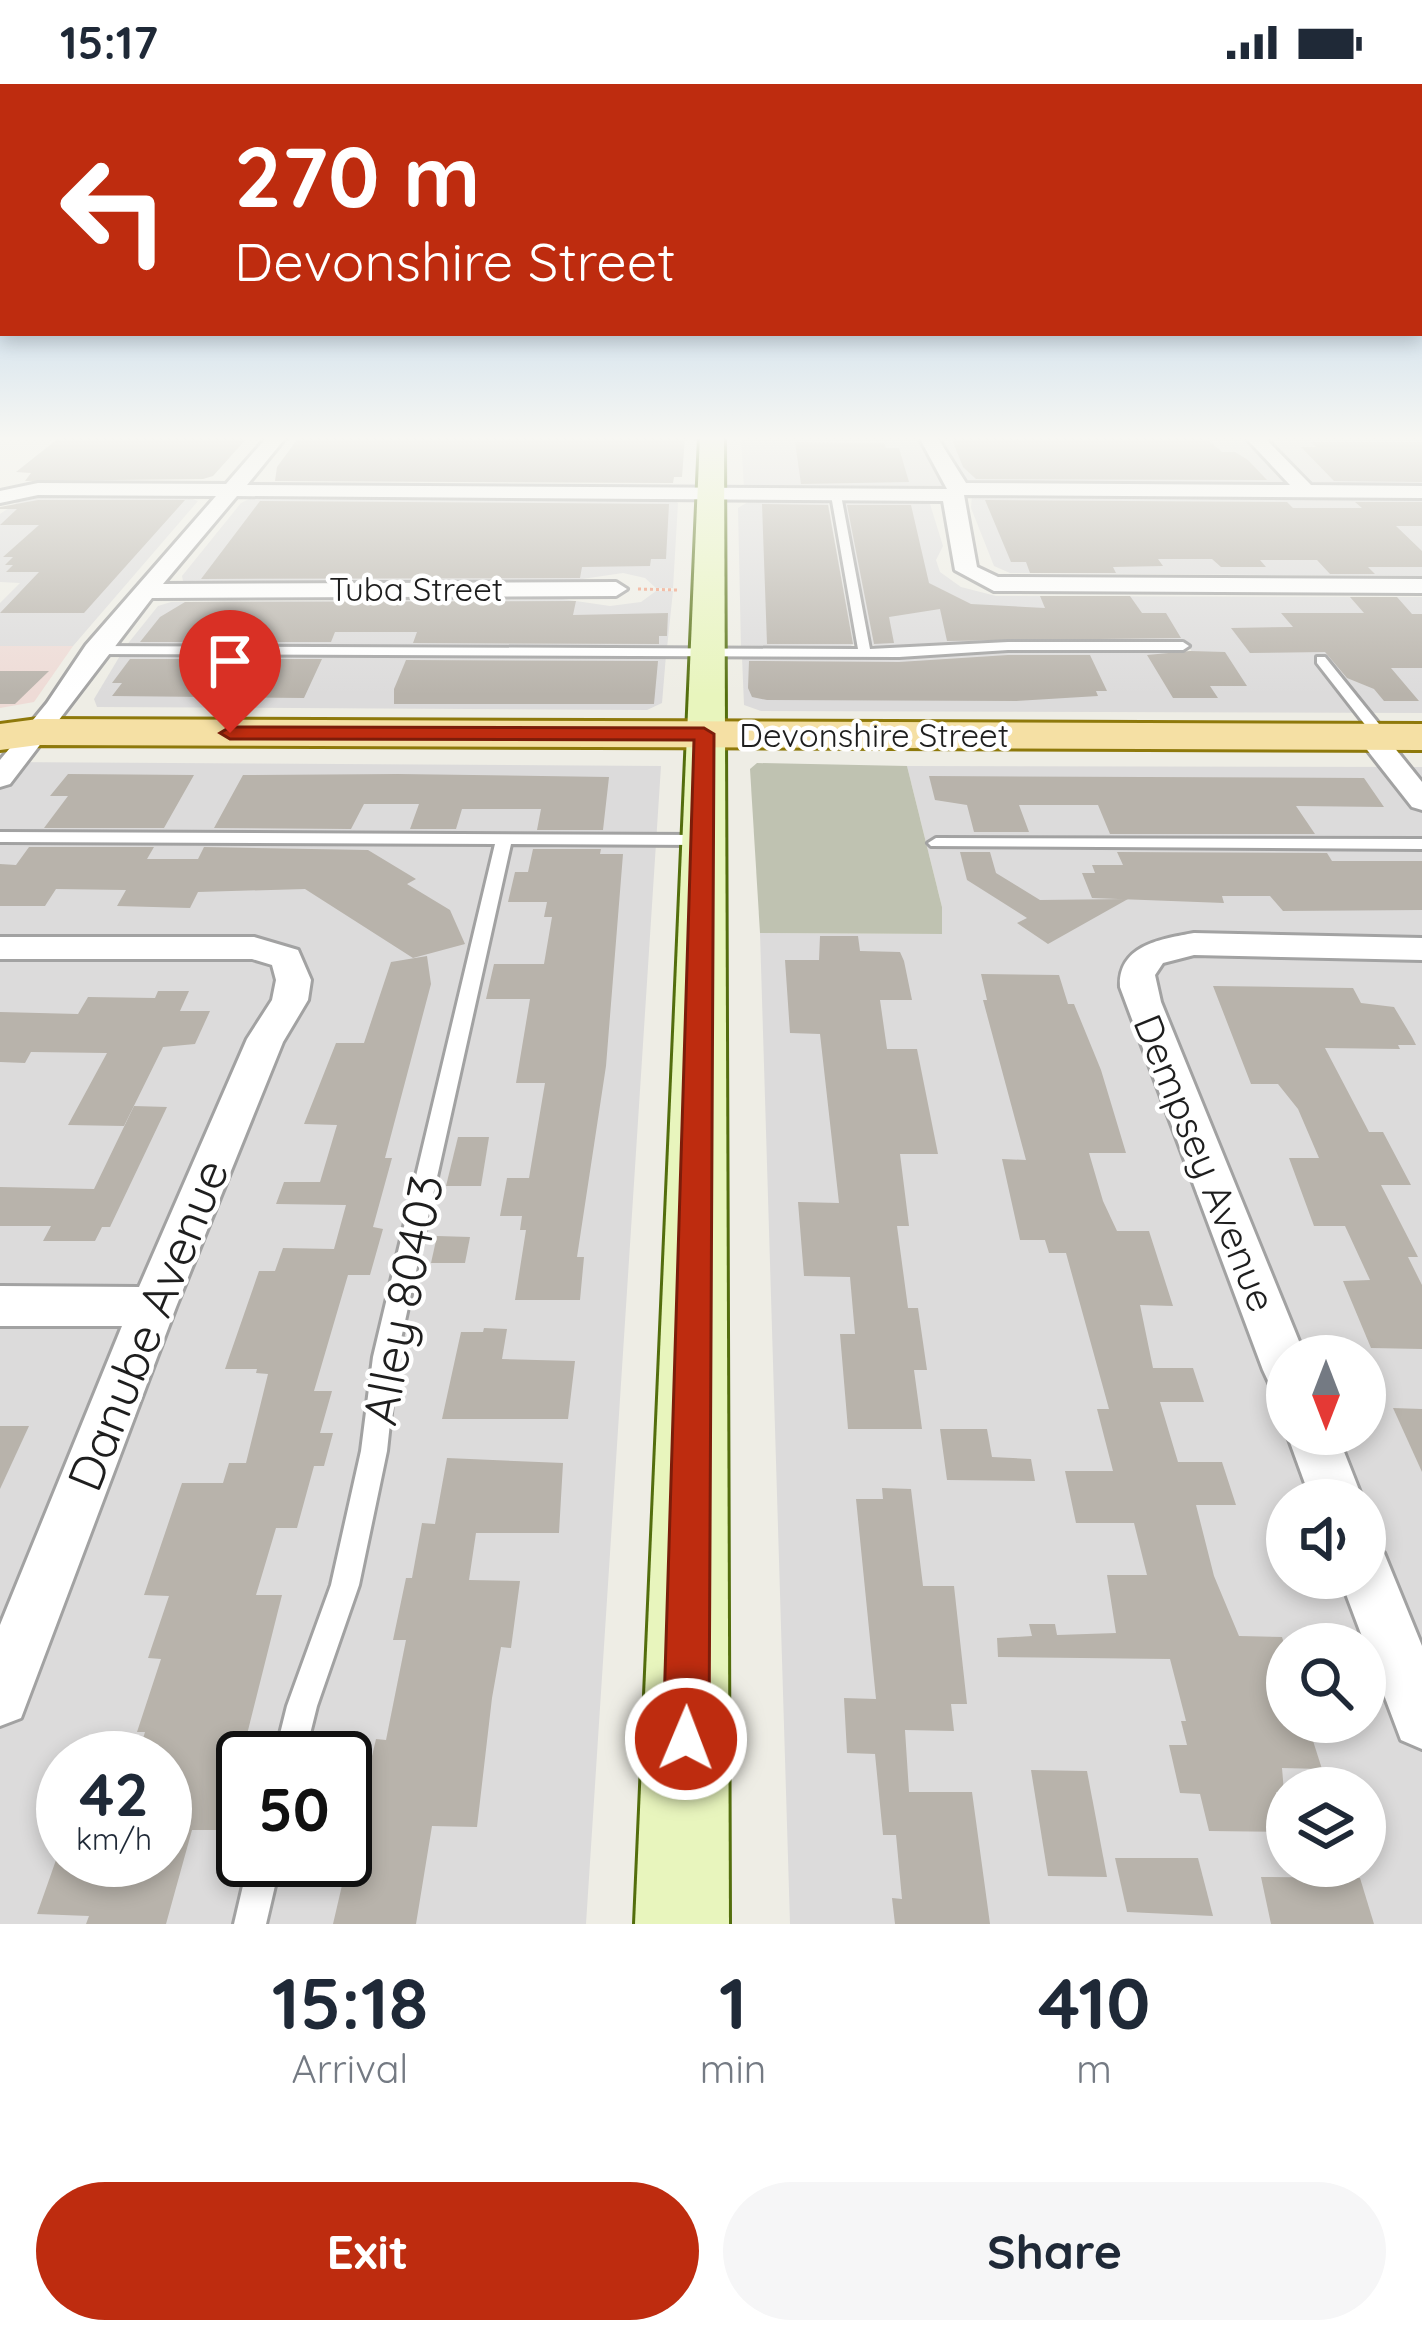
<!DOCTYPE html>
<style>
:root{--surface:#fff;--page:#f6f6f7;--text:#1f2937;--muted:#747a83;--accent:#be2c0f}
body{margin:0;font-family:Quicksand,sans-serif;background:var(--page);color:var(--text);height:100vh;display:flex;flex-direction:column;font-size:45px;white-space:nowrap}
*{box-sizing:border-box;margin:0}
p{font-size:39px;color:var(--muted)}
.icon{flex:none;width:66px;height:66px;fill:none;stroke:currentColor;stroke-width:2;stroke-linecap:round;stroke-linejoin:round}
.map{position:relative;height:1840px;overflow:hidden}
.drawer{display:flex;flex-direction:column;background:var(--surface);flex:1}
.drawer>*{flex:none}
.top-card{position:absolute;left:0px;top:0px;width:1422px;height:252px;box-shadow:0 6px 18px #0003;background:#be2c0f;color:#fff;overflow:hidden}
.needle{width:78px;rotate:180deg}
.buttons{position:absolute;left:1266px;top:1251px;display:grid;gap:24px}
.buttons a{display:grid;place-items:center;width:120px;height:120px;border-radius:50%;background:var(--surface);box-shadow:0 6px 18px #0003;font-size:60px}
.speed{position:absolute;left:36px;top:1647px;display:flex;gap:24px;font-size:60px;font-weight:700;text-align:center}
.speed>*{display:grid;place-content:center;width:156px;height:156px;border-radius:50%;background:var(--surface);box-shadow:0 6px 18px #0003;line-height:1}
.speed small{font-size:30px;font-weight:400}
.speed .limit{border:6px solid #111;border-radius:18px;background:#fff;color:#111}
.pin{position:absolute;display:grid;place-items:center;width:102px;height:102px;color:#fff;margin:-123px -51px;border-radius:50% 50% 50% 0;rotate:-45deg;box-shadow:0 0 12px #0007}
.pin .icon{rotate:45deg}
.me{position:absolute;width:132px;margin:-66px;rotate:1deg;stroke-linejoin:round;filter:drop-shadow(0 0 9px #0008)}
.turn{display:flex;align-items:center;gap:42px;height:252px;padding:0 36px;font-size:54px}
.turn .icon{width:156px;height:156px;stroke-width:2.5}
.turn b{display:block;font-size:84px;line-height:102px}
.eta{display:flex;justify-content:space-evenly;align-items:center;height:204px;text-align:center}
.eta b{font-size:72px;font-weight:700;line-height:84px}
.primary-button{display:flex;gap:24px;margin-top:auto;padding:24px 36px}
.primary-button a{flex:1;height:138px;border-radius:72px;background:var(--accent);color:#fff;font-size:48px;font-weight:700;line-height:138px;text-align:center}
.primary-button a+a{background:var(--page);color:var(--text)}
.status{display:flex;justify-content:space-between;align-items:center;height:84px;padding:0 60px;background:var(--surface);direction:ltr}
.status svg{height:33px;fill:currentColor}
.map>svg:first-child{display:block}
</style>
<div class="status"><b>15:17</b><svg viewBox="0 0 49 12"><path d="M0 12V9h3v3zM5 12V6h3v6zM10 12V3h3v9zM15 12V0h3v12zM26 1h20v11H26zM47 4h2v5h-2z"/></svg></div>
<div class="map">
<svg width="1422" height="1840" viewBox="0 0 1422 1840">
<rect width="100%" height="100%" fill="#eeede5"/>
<!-- residential -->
<g fill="#dcdbdb" fill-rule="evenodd">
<polygon points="741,353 1422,353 1422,492 1010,489 994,482 971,424 973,397 948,397 950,407 744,406"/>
<polygon points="25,413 187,413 198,417 73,562 0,562 0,519 20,499 0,498 0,430"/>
<polygon points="251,414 674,416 678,419 673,504 656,504 645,494 623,489 575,496 183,497 182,492 241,419"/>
<polygon points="913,416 930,420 943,462 936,476 940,488 961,503 996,512 1422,513 1422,629 761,627 744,621 742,573 893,573 1026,566 1163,566 1195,573 1186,558 1019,557 882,565 871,560 844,418"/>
<polygon points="748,418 828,418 854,560 845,565 741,564 738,424"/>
<polygon points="656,507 673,507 667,564 126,562 158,522 171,518 562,515 610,522 641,518"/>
<polygon points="121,570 666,571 662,619 647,626 97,623 94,615"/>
<path d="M 0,678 L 661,682 L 586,1840 L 0,1840 ZM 63,1674 L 165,1674 L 165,1776 L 63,1776 ZM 243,1674 L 345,1674 L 345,1776 L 243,1776 Z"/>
<path d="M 907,682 L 1422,683 L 1422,1840 L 790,1840 L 760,849 L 941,850 L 942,823 ZM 1287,1272 L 1365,1272 L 1365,1350 L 1287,1350 ZM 1287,1416 L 1365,1416 L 1365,1494 L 1287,1494 ZM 1287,1560 L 1365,1560 L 1365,1638 L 1287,1638 ZM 1287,1704 L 1365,1704 L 1365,1782 L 1287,1782 Z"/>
</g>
<!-- commercial -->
<polygon fill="#eedbd6" points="0,562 73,562 34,618 0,624"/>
<!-- construction -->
<polygon fill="#bfc2b1" points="757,679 907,682 942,823 942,850 760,849 750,685"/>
<!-- building -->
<g fill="#b8b3ab">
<polygon points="60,353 248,353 213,392 203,395 25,397 31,389 16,388"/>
<polygon points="299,353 685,353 682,393 674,393 673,399 275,397 277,383"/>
<polygon points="951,353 1205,353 1222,368 1235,368 1248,376 1267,396 976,395 963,383"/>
<polygon points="795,358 884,359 886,364 899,364 909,398 801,400"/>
<polygon points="1310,358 1422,358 1422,398 1334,397 1301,363 1316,363"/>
<polygon points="38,416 185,416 84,529 0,529 39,488 6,488 13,481 5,481 13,473 3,473 39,441 0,441 17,425 0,425 0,423"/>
<polygon points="985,416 1287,418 1293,424 1362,424 1355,418 1422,418 1422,442 1396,442 1422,467 1422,483 1368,483 1375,490 1330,490 1317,476 1260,476 1266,483 1221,483 1212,475 1158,475 1163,482 1113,483 1116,489 1030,489 1026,478 1011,478"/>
<polygon points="260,417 669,420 666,475 651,475 650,482 582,483 580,494 201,495"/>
<polygon points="762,420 828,421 853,560 767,560"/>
<polygon points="847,421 911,421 929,499 971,520 1045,524 1040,512 1130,512 1142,529 1166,529 1181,554 947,557 940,525 889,533 894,559 874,560"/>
<polygon points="1350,513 1397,513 1412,530 1422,530 1422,584 1391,584 1419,617 1384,617 1374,605 1347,594 1325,568 1250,569 1231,544 1293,543 1281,529 1364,529"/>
<polygon points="576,517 573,531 668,529 667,552 659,552 659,560 413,559 417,548 335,548 331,558 140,558 160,533 185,518"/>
<polygon points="1190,567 1225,568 1247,602 1210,602 1218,614 1173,614 1147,571"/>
<polygon points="1008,571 1090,571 1107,607 1096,607 1098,612 1016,617 767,616 752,613 748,604 749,577 899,578"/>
<polygon points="130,575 322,575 304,614 112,612 122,599 112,599"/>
<polygon points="406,576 658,577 654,620 394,620 394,605"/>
<polygon points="0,587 49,587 15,620 0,620"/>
<polygon points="68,690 194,691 164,744 44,744 68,712 50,712"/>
<polygon points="398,690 609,693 603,746 537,746 541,725 462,725 456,745 410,745 419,720 364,720 351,745 214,744 243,691"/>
<polygon points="929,692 1364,694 1384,723 1296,722 1315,750 1110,750 1098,721 1019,721 1029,748 974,748 967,721 935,716"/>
<polygon points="29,763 154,763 147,775 198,775 204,763 368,766 416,795 407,800 450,826 465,860 413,874 305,805 198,808 190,824 117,822 126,806 56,805 45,822 0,822 0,780 16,781"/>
<polygon points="533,765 601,765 600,770 623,770 606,982 577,1173 584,1173 580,1216 515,1216 526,1146 520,1146 522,1132 500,1132 507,1094 529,1094 545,999 516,999 530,915 486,915 494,880 544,880 552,833 544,833 547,818 508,818 515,788 528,788"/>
<polygon points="960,768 990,768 996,789 1040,816 1128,815 1048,860 1017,839 1027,834 967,796"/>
<polygon points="1117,768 1327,769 1332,777 1422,777 1422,826 1283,827 1270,812 1222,812 1224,819 1092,814 1082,789 1095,789 1092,781 1123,781"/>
<polygon points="820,852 858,852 860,867 900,868 904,877 912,916 880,916 887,965 917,965 938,1070 900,1070 909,1142 897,1142 908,1224 918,1224 927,1286 914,1286 922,1345 848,1345 840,1250 855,1250 850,1193 804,1192 798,1118 839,1119 820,950 790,949 785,876 819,876"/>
<polygon points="427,872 431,900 385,1074 392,1074 373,1143 383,1145 370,1191 348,1191 314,1307 332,1307 320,1349 333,1349 324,1382 314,1382 297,1444 276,1444 256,1511 282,1511 223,1746 192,1746 166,1840 86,1840 89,1832 37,1830 56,1776 165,1776 165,1674 137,1674 145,1648 137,1648 161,1575 148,1574 169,1512 144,1511 182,1399 223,1399 229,1379 246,1379 268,1290 256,1289 257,1285 225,1285 259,1187 275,1187 283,1164 334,1165 346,1121 276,1120 284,1098 320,1098 337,1041 304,1040 336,959 364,959 391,878"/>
<polygon points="981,890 1059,891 1068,920 1074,920 1101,986 1126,1069 1089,1069 1103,1117 1117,1147 1149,1147 1173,1222 1140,1221 1153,1284 1193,1284 1204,1318 1160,1318 1178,1378 1222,1378 1236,1421 1196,1421 1214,1492 1239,1552 1282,1553 1287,1569 1287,1638 1307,1638 1322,1685 1282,1684 1284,1708 1276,1708 1287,1748 1209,1747 1200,1710 1180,1709 1169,1661 1187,1661 1181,1637 1186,1637 1170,1575 998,1573 997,1554 1032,1552 1029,1540 1055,1540 1057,1551 1116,1549 1107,1491 1147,1491 1134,1439 1076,1439 1065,1387 1113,1387 1097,1325 1109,1325 1066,1169 1049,1169 1045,1156 1020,1156 1002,1075 1026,1076 983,916 987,916"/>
<polygon points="1213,902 1353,904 1361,919 1394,923 1412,953 1416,961 1398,961 1400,965 1325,964 1369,1048 1383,1048 1411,1101 1381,1101 1418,1173 1408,1173 1422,1201 1422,1265 1371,1264 1343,1197 1370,1196 1345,1142 1314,1142 1289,1074 1319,1074 1298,1025 1278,1000 1251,1000"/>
<polygon points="158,907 189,907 180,927 210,927 195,960 163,963 124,1042 68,1041 107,969 31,968 25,979 0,978 0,928 78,930 88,913 155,914"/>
<polygon points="134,1022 167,1023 110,1143 102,1143 95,1157 43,1157 51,1142 0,1142 0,1103 94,1105"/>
<polygon points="458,1053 489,1053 481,1102 446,1102"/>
<polygon points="437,1152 470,1153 465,1179 431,1179"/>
<polygon points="484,1244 507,1245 502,1275 575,1277 568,1335 442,1335 461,1248 483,1248"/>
<polygon points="1393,1324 1422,1325 1422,1388"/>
<polygon points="0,1342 29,1342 0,1405"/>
<polygon points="940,1345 987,1345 992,1373 1031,1375 1035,1397 947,1396"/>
<polygon points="447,1374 563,1379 559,1449 476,1449 469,1496 520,1497 511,1564 501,1563 492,1614 477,1743 432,1742 416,1840 333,1840 376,1655 386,1656 406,1556 393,1556 406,1494 412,1494 422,1439 435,1440"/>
<polygon points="882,1404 911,1405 923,1502 954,1502 967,1620 951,1620 954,1647 905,1646 909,1708 972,1708 990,1840 895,1840 892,1814 902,1815 896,1751 883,1751 875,1670 847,1669 844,1614 876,1615 856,1415 883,1415"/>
<polygon points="1031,1686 1087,1687 1107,1793 1048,1792"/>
<polygon points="1115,1774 1198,1774 1213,1832 1127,1828"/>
<polygon points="1261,1793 1360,1794 1374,1840 1271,1840"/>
</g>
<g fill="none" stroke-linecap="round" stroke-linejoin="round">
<defs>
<g id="service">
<polygon points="836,408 841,411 870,565 1008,558 1183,558 1189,562 1183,566 1008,566 899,573 95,570 89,566 95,562 858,565 831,411"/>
<polygon points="1317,573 1325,573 1387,650 1387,656 1377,656 1317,579"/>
<polygon points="0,748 702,751 710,756 702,761 511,760 397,1273 387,1367 359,1501 317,1622 304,1674 274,1674 287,1622 331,1501 361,1367 373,1273 495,760 0,758"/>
<polygon points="936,754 1422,755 1422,765 931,762 928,759"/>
<polygon points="249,1776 281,1776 266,1840 234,1840"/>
</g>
<g id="minor">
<polygon points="267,353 286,353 247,401 947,405 919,353 937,353 966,399 1290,401 1245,353 1264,353 1311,401 1422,402 1422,414 964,411 977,483 998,493 1422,495 1422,509 994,507 955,486 943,417 237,412 163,500 616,498 627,505 616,512 152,514 10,700 0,703 0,676 47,619 86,561 216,412 38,411 0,419 0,407 38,399 226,400"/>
<polygon points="1371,645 1381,647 1422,698 1422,726 1412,723 1357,653"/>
<path d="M 1194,849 L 1422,854 L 1422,876 L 1194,871 L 1163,879 L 1155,891 L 1161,918 L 1305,1272 L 1287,1272 L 1287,1307 L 1270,1301 L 1263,1286 L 1120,903 C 1118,861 1161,855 1194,849 Z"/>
<polygon points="0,853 254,853 298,866 311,896 308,916 283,958 176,1223 21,1634 0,1642 0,1541 122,1242 0,1242 0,1202 139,1203 247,955 272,916 276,896 272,881 252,875 0,875"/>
<polygon points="1287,1350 1337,1350 1363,1416 1311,1416"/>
<polygon points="1365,1461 1384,1469 1422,1562 1422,1665 1401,1656 1340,1494 1365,1494"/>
</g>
<polygon id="secondary" points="700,353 724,353 729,1840 635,1840"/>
<polygon id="primary" points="38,635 1422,640 1422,666 38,661 0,666 0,640"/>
</defs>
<!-- service casing -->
<use href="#service" stroke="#a2a2a2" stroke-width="6"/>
<!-- minor casing -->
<use href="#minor" stroke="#a2a2a2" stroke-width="6"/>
<!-- secondary casing -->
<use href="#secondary" stroke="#536e0d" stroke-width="6"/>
<!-- primary casing -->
<use href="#primary" stroke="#8e790b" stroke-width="6"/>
<!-- path -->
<polyline stroke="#f09675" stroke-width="3" stroke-dasharray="3 3" stroke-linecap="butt" points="638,505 678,506"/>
<!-- service -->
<use href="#service" fill="#fff" fill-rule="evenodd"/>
<!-- minor -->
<use href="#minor" fill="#fff" fill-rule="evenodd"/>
<!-- secondary -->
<use href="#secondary" fill="#e8f5bd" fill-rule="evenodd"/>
<!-- primary -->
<use href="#primary" fill="#f5e0a4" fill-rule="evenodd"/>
</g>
<!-- sky -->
<linearGradient id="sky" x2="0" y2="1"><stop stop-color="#8fbbe2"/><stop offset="0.58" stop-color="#f7f7f3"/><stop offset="1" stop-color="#f7f7f3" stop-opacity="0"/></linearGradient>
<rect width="1422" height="611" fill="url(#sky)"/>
<!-- route -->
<polygon fill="#be2c0f" stroke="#7c1d0a" stroke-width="3" points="704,644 714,650 709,1655 702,1671 686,1678 670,1671 663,1655 694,656 230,655 220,649 230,643"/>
<g text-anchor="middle" stroke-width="9" stroke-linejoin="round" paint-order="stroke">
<!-- far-street labels -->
<g font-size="33" fill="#1e1e1e" stroke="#fff">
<text x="416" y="517">Tuba Street</text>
<text x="874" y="663">Devonshire Street</text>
</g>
<!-- street labels -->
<g font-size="39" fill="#1e1e1e" stroke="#fff">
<text transform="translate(1205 1079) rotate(68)" y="14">Dempsey Avenue</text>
</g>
<!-- near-street labels -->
<g font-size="48" fill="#1e1e1e" stroke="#fff">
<text transform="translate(403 1216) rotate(-79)" y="17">Alley 80403</text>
<text transform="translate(148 1241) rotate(-68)" y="17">Danube Avenue</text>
</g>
</g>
</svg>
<div class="buttons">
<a><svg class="needle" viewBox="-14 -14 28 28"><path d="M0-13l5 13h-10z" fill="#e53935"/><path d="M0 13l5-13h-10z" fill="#747a83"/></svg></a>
<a><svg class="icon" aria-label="sound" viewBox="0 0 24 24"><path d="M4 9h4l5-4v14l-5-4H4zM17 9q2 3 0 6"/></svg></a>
<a><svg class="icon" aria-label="search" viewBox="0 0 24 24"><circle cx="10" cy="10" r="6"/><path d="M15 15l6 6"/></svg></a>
<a><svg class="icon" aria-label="layers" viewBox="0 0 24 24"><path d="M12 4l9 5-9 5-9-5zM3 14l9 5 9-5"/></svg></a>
</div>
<div class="speed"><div>42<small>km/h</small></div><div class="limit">50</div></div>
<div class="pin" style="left:230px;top:649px;background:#d93025"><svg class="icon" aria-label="arrive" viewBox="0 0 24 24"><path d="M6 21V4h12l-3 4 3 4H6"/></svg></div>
<svg class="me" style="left:686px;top:1655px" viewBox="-20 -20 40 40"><circle r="17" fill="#be2c0f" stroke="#fff" stroke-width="3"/><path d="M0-11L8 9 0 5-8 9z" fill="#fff"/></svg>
<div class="top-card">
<div class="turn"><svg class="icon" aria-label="left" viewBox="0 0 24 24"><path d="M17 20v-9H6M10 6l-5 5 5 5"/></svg><div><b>270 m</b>Devonshire Street</div></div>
</div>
</div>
<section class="drawer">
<div class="eta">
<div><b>15:18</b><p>Arrival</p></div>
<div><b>1</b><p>min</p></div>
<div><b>410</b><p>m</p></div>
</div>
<div class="primary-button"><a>Exit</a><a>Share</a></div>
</section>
